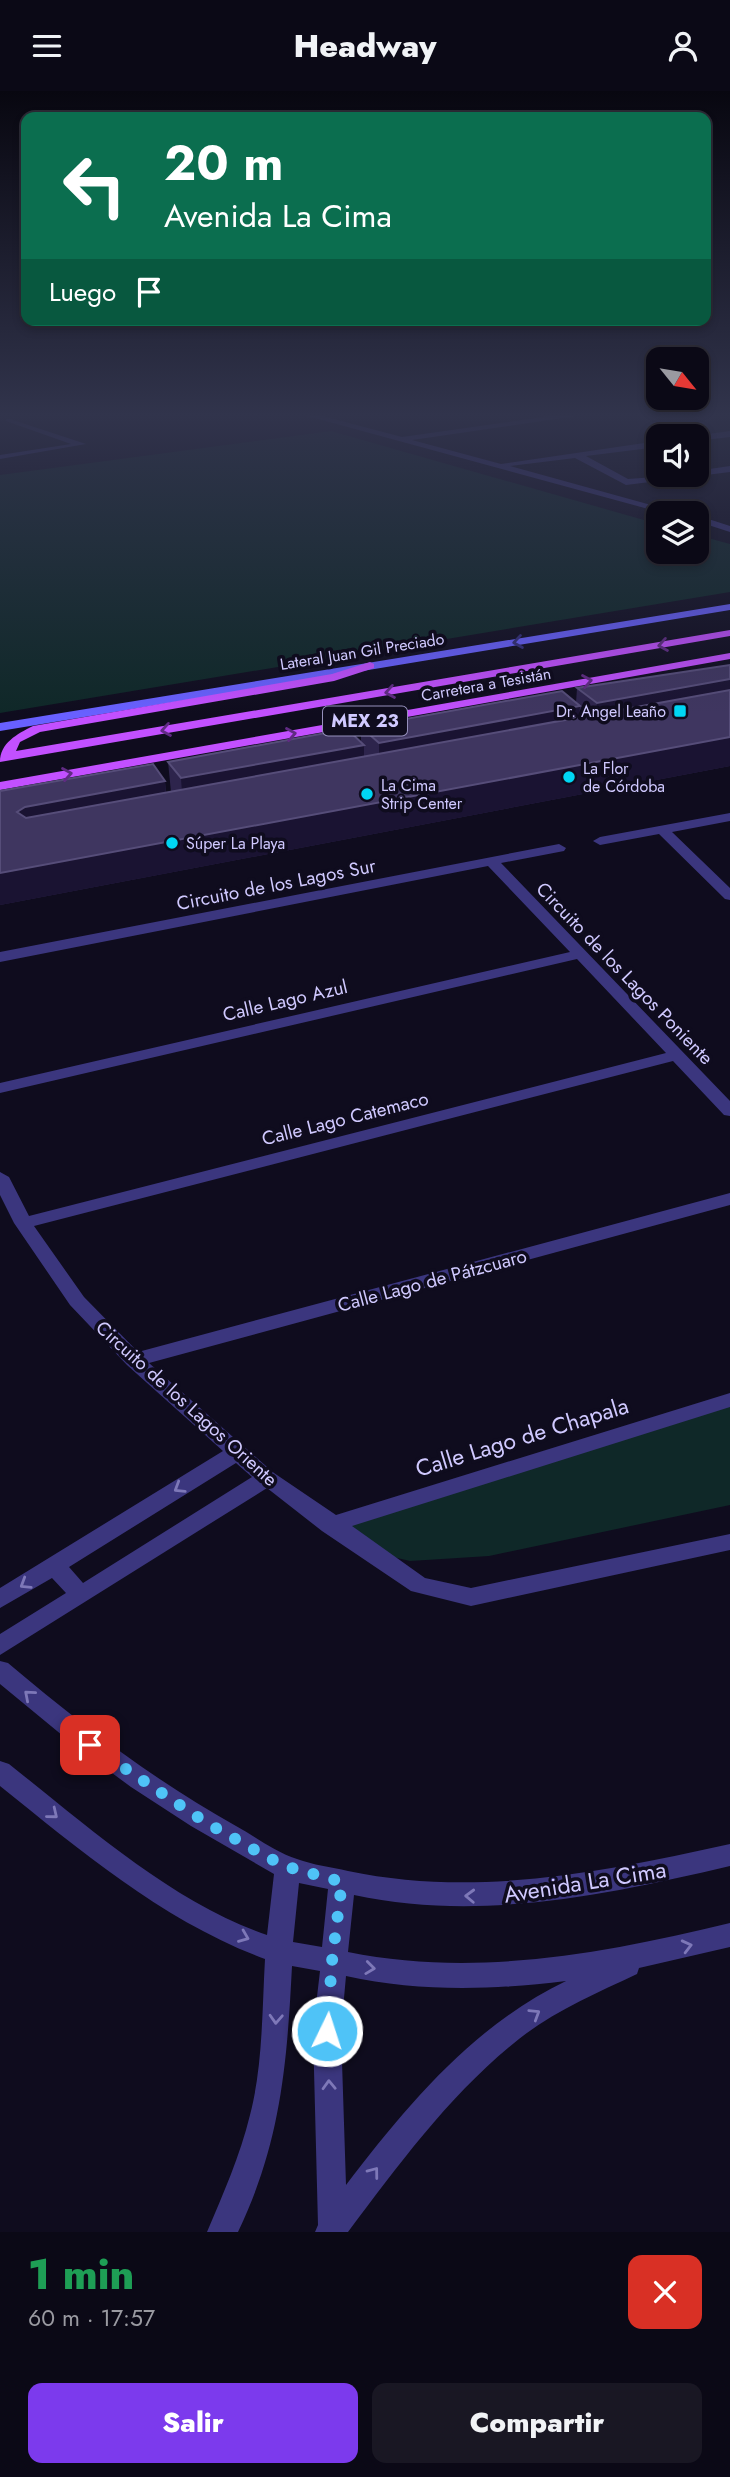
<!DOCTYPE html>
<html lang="es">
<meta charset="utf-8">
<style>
:root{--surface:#0b0916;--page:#191723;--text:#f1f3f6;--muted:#9a9aa1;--line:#2b2a35;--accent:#7c3aed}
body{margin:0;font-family:Jost,sans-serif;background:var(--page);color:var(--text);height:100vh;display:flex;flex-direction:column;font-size:26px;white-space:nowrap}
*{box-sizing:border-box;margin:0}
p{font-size:23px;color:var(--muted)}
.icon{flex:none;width:38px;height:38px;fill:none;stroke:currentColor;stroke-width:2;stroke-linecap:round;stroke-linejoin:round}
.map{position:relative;height:2141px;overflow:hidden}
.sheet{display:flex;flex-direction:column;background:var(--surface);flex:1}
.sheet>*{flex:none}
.top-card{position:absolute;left:21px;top:21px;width:690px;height:214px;border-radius:14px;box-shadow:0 4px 10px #0003,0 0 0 2px var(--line);background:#0b6e4f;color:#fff;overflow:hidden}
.needle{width:46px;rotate:120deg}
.buttons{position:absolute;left:646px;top:256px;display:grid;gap:14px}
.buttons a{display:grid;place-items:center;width:63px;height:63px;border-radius:14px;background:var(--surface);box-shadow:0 4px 10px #0003,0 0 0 2px var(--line);font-size:35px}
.pin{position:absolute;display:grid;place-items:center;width:60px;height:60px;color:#fff;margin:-30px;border-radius:14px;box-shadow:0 4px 10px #0006}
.me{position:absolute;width:77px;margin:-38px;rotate:4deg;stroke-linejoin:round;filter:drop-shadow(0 0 5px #0008)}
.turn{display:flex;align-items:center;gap:24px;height:147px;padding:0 28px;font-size:32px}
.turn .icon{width:91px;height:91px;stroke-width:2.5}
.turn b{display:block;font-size:49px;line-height:60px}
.then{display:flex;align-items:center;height:66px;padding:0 28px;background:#0003;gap:14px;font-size:26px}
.round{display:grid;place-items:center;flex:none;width:74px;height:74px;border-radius:14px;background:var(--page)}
.headline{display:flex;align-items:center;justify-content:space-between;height:119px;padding:0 28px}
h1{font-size:42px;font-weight:800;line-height:52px;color:#1e9e55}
.action{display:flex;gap:14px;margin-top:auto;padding:14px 28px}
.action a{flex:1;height:80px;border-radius:14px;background:var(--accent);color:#fff;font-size:28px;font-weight:800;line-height:80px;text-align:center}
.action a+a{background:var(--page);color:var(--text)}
header{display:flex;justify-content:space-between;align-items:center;height:91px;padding:0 28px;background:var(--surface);font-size:32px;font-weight:800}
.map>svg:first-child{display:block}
</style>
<header><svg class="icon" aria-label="menu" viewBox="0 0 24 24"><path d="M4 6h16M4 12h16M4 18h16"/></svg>Headway<svg class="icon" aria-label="person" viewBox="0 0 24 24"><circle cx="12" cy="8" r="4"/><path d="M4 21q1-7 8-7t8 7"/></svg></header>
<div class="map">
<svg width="730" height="2141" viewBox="0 0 730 2141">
<rect width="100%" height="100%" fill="#0f0c1e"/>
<!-- green -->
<g fill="#0f2828">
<polygon points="331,340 658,433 658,460 696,460 697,444 730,453 730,501 0,622 0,384"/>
<polygon points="730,1309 730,1414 489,1465 410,1470 368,1460 330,1434"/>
</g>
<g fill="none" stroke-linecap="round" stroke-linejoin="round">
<!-- lane -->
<polygon fill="#3b367e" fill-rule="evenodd" points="6,328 10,328 86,353 0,368 0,364 71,353 6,330"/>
<!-- street -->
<g fill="#3b367e" fill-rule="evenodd">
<polygon points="300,323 315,323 402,346 564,323 590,323 412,349 501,373 658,350 658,356 586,365 628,388 696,383 696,380 730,375 730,381 626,394 575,367 510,375 680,422 663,422"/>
<polygon points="730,340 730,346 696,350 696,345 694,345"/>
<polygon points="696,424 730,435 730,441 696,430"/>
<polygon points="730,722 730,730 672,741 730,797 730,809 725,808 659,743 600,754 593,750 600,746"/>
<path d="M 559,753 L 566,757 L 564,760 L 501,772 L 730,1010 L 730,1025 L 724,1024 L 673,970 L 34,1135 L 84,1206 L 138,1261 L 730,1102 L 730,1114 L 149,1272 L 274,1382 L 336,1424 L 730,1302 L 730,1316 L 352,1435 L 425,1487 L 471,1497 L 730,1443 L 730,1459 L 471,1515 L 411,1500 L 322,1440 L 267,1397 L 0,1564 L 0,1543 L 66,1502 L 52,1487 L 0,1517 L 0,1497 L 223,1360 L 127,1274 L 70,1214 L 14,1132 L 0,1104 L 0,1081 L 9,1086 L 29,1125 L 666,962 L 577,868 L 0,1002 L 0,992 L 570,861 L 488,775 L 0,871 L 0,861 ZM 236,1372 L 252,1386 L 83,1492 L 69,1476 Z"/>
<path d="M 0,1570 L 8,1572 C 80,1633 154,1689 236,1735 C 256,1746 275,1761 297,1768 C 313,1774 331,1776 348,1780 C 477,1807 603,1781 730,1753 L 730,1775 C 606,1804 480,1831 354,1804 L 348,1861 C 477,1887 605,1862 730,1832 L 730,1856 L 639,1877 L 637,1883 C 597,1902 554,1920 519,1948 C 451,2002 400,2072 348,2141 L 315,2141 L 318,2134 L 313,1940 L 320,1880 L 292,1875 C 287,1973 281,2051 238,2141 L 207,2141 C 223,2103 240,2065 250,2024 C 263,1974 262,1919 265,1868 C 165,1831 82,1761 0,1695 L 0,1670 L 9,1673 C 86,1734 173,1812 267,1844 L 274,1783 L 191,1735 L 131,1696 L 74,1654 L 0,1593 ZM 299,1792 L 328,1798 L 322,1856 L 293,1851 ZM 346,1885 C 419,1901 492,1899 566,1890 C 474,1934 407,2014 346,2094 L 341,1940 Z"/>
</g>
<!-- secondary -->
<polygon fill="#6860ff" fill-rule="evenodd" points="730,513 730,519 0,640 0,632"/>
<!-- primary -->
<g fill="#c250ff" fill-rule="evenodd">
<path d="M 730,539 L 730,545 L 0,671 C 0,652 17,643 33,635 L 332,583 L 370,571 L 374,573 L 374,577 L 334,590 L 40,641 L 20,651 L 16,660 Z"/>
<polygon points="730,562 730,568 0,699 0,691"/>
</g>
</g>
<!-- wall -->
<polygon fill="#2d244c" points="577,597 730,675 0,814 0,700 165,690 166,702 171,701 168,671 361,652 361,636 576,612"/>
<!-- shaded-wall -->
<g fill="#1a1332">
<polygon points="730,588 730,611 595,640 597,612"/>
<polygon points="580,615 578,643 379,681 379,652"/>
<polygon points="730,646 730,675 0,814 0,782"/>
<polygon points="364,654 364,683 183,717 181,687"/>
<polygon points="165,690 167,720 29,746 17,721 25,716"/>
</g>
<!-- building -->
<g fill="#3f3660" stroke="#564d79" stroke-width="2">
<polygon points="730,574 730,588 597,612 577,597"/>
<polygon points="730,599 730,646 0,782 0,700 153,673 165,690 25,716 17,721 26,727"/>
<polygon points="562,600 580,615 379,652 361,636"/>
<polygon points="347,638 364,654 181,687 168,671"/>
</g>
<!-- one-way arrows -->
<defs><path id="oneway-chevron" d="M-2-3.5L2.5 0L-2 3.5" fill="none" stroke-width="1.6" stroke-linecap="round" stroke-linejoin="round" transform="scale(1.75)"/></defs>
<use stroke="#332e78" href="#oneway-chevron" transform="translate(518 551) rotate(171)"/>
<g stroke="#602b83">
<use href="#oneway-chevron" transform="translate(663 554) rotate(170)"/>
<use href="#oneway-chevron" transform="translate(587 590) rotate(-10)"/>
<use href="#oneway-chevron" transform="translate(390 601) rotate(170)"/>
<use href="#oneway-chevron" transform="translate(166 639) rotate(170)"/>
<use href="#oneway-chevron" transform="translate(291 643) rotate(-10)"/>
<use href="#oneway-chevron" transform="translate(67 683) rotate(-10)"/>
</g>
<g stroke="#7e78b8">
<use href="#oneway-chevron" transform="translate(179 1397) rotate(148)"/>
<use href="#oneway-chevron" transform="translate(25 1493) rotate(148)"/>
<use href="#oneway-chevron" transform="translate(29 1604) rotate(-139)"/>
<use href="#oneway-chevron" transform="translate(53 1723) rotate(39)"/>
<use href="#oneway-chevron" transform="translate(470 1805) rotate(-178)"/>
<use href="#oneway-chevron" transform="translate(244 1846) rotate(22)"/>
<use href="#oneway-chevron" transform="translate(687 1855) rotate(-14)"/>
<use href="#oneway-chevron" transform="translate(370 1877) rotate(7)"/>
<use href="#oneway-chevron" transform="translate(535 1923) rotate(-32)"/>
<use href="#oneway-chevron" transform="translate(276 1928) rotate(93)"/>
<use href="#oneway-chevron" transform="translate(329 1994) rotate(-92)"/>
<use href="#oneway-chevron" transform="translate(374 2081) rotate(-53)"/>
</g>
<!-- sky -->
<linearGradient id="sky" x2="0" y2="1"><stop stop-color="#080710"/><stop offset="0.52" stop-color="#31344c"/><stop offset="1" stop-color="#31344c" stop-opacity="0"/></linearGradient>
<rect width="730" height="623" fill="url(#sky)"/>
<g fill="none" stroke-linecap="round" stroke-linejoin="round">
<!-- route -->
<polyline stroke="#4fc3f7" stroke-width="12" stroke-dasharray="0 21.6" points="90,1654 205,1731 271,1768 288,1776 342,1791 332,1870 327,1940"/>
</g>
<!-- markers -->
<g fill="#00d6f4" stroke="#0f0c1e" stroke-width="2.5">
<rect x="673" y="613" width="14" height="14" rx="3.5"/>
<circle cx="569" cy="686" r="7"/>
<circle cx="367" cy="703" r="7"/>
<circle cx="172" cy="752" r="7"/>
</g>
<g text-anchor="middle" stroke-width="7" stroke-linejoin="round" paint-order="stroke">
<!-- far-street labels -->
<g font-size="16" fill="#d0c9ff" stroke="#0f0c1e">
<text transform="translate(362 560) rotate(-9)" y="6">Lateral Juan Gil Preciado</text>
<text transform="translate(486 593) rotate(-10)" y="6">Carretera a Tesistán</text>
</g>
<!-- far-poi labels -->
<g font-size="16" fill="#d0c9ff" stroke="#0f0c1e" text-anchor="start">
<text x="666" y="626" text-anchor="end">Dr. Angel Leaño</text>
<text x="583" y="683">La Flor<tspan x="583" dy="18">de Córdoba</tspan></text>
<text x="381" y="700">La Cima<tspan x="381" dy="18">Strip Center</tspan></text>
<text x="186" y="758">Súper La Playa</text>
</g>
<!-- shield labels -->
<rect fill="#0f0c1e" stroke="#9690bc" stroke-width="2" x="323" y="615.5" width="84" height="29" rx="5"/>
<g font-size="18" font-weight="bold" fill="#d0c9ff">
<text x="365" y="636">MEX 23</text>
</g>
<!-- street labels -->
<g font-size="19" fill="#d0c9ff" stroke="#0f0c1e">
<text transform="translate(276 793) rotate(-11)" y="7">Circuito de los Lagos Sur</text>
<text transform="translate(625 882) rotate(46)" y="7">Circuito de los Lagos Poniente</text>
<text transform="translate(285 909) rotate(-13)" y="7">Calle Lago Azul</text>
<text transform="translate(345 1027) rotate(-14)" y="7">Calle Lago Catemaco</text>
<text transform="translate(432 1189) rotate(-15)" y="7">Calle Lago de Pátzcuaro</text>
<text transform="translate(187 1312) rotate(42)" y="7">Circuito de los Lagos Oriente</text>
</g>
<!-- near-street labels -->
<g font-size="23" fill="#d0c9ff" stroke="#0f0c1e">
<text transform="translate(522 1346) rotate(-17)" y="8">Calle Lago de Chapala</text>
<text transform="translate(585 1791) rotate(-9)" y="8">Avenida La Cima</text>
</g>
</g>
</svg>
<div class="buttons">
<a><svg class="needle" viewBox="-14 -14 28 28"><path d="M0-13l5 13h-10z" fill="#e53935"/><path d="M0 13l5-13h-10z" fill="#9a9aa1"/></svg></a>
<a><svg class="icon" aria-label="sound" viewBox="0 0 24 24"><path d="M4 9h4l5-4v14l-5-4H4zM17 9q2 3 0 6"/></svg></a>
<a><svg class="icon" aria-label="layers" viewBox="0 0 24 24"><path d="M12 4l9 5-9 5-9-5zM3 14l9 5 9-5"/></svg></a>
</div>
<div class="pin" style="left:90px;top:1654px;background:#d93025"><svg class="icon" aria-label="arrive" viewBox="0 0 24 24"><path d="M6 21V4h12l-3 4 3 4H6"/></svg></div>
<svg class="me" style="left:327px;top:1940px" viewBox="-20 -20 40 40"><circle r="17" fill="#4fc3f7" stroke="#fff" stroke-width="3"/><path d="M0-11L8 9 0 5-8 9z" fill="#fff"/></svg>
<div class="top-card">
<div class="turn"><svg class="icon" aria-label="left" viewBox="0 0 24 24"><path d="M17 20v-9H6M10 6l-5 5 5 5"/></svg><div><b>20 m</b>Avenida La Cima</div></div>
<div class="then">Luego<svg class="icon" aria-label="arrive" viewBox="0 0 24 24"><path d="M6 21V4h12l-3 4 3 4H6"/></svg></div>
</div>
</div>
<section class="sheet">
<div class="headline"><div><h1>1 min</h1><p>60 m · 17:57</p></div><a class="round" style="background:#d93025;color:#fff"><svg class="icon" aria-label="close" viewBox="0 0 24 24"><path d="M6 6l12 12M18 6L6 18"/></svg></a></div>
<div class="action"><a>Salir</a><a>Compartir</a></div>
</section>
